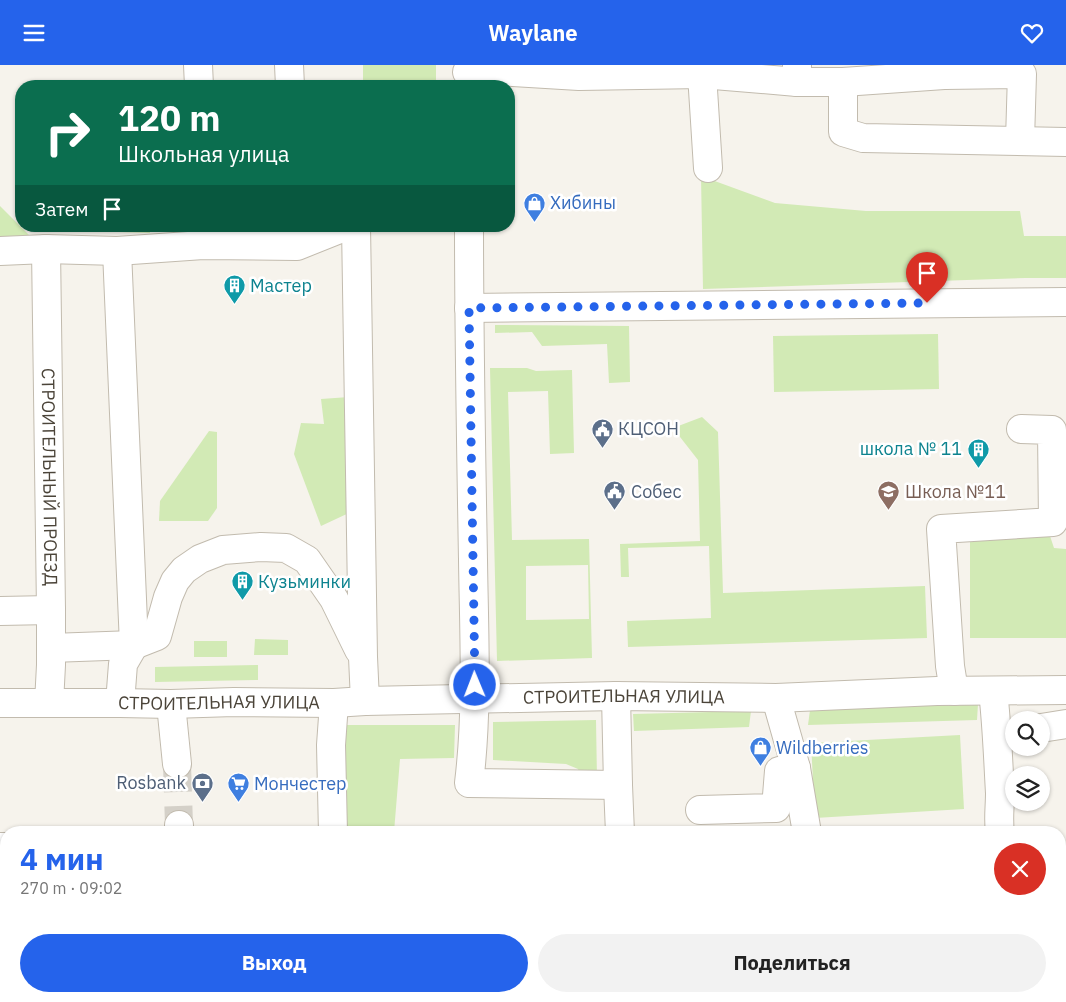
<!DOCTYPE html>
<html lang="ru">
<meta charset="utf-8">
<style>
:root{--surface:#fff;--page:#f2f2f2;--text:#222;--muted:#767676;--accent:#2563eb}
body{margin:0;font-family:"IBM Plex Sans",sans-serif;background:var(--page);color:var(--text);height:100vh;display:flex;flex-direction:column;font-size:19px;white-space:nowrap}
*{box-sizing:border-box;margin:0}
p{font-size:16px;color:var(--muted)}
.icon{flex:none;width:28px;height:28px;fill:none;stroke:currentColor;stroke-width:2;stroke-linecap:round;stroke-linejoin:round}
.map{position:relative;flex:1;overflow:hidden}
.details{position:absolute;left:0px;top:761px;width:1066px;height:176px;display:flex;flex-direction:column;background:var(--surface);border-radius:20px 20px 0 0;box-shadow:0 1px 4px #0004}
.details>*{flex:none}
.top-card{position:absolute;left:15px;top:15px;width:500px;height:152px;border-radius:20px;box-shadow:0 1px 4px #0004;background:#0b6e4f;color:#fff;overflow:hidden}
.buttons{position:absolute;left:1005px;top:646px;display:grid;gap:10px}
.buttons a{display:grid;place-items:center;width:45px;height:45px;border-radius:50%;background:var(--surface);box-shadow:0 1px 4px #0004;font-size:25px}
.pin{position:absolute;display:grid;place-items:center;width:42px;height:42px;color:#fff;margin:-51px -21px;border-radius:50% 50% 50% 0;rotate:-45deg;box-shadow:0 0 5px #0007}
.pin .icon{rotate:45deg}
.me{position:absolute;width:55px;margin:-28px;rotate:359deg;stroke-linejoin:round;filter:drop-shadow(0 0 4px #0008)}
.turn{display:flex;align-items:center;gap:18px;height:105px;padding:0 20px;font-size:22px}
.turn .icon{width:65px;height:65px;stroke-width:2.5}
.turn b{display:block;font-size:35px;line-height:42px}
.then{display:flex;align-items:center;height:48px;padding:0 20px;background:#0003;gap:10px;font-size:19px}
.round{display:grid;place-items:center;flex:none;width:52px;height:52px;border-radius:26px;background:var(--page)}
.headline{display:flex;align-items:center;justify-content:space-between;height:85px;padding:0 20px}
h1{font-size:30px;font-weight:700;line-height:38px;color:var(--accent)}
.action{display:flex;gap:10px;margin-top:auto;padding:10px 20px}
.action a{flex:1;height:58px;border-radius:30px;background:var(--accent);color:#fff;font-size:20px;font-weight:700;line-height:58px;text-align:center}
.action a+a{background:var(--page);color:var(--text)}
header{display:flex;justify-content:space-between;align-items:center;height:65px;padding:0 20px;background:var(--accent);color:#fff;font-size:22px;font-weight:700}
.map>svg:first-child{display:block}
</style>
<header><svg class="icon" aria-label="menu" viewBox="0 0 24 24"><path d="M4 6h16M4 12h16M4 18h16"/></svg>Waylane<svg class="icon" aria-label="heart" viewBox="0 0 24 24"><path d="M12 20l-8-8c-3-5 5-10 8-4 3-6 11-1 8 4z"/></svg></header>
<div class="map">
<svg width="1066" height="937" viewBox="0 0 1066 937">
<rect width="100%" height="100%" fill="#f6f3ec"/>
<!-- green -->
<g fill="#d2eab5" fill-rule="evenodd">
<rect x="363" y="0" width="73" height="21"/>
<polygon points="701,111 775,138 866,146 1020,146 1024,171 1066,171 1066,213 1025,213 703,224"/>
<polygon points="0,141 31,172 0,172"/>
<polygon points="55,161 149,161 150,168 55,165"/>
<polygon points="495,260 629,261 630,317 609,318 607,279 542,281 532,267 495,268"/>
<polygon points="938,269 939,324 774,327 773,271"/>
<path d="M 490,303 L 527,303 L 536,306 L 572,305 L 574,388 L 550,389 L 548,326 L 508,327 L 512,475 L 589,474 L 592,593 L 497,596 ZM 588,500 L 589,554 L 526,555 L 526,501 Z"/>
<polygon points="349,332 351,447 321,461 294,389 301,358 324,359 321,334"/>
<polygon points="702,352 718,367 723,528 925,521 927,573 628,582 627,556 711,553 709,481 628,483 629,512 621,512 620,479 700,476 698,395 673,363"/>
<polygon points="209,366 217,367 217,443 208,456 159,456 160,436"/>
<polygon points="970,465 1048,465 1054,483 1066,484 1066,573 970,573"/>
<polygon points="255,574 288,575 288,590 254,590"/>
<rect x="194" y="576" width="33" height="16"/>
<polygon points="258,600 258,615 155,617 155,602"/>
<polygon points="978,639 977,655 808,660 810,645"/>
<polygon points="751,646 749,662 634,666 633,649"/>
<polygon points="596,655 597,714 583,715 578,704 566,699 493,695 493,657"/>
<polygon points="342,660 455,660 454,693 400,694 394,767 341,768"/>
<polygon points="960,670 964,744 815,753 811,678"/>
<polygon points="130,931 181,931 181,936 201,935 202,937 131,937"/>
<rect x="565" y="931" width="27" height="6"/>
</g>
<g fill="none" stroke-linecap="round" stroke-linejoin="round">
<!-- minor-tunnel -->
<polyline stroke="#d4d0c8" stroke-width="28" stroke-dasharray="28 14" stroke-linecap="butt" points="177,699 179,760"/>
<defs>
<g id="minor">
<polyline points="198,0 199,21"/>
<polyline points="289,0 290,21"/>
<polyline points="943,0 944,10 1022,9 1020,75"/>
<polyline points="467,7 494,6 579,11 702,9 797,17 797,0"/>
<polyline points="702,9 708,103"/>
<polyline points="797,17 843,17 843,67 863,73 1066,77"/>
<polyline points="843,17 944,10"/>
<polyline points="356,161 363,592 365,636"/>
<path d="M 469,161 C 469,272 471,383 473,495 C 474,569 478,644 469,718 L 618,720"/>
<path id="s1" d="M 46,184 L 51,545 L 51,600 L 49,638"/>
<polyline points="0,186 46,184 117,186 203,180 297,181 347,161"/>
<polyline points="117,186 134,580 123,599 120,638"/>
<polyline points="469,243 1066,237"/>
<polyline points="0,546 51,545"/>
<polyline points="51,583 134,580 157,571 168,532 175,516 184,505 200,494 223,485 261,482 286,483 307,495 334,534 359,585"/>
<polyline points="954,626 950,601 941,464 1053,457 1052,365 1021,364"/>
<path d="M 993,626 C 997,660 998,694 1000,728 C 1000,742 998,754 1000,768"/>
<polyline points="616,631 618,720 620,768"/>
<polyline points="776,633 796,703 807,768"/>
<path id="s2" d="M 0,638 L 120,638 L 171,639 L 234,637 L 334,638 L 365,636 L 616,631 L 776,633 L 937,626 L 1066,625"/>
<polyline points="171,639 177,699"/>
<polyline points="1041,663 1066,659"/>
<polyline points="700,745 776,743 779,706 796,703"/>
<polyline points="179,760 179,768"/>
<polyline points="333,768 331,680 334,638"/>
<polyline points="0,782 6,782"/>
<polyline points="109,931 109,937"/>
<polyline points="210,931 210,937"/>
<polyline points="861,931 864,937"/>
<polyline points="618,937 618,931"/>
<polyline points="1009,937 1018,931"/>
</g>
</defs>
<!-- minor casing -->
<use href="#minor" stroke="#c2bbae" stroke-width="30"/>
<!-- minor -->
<use href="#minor" stroke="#fff" stroke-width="28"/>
</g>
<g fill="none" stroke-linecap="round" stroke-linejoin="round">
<!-- route -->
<polyline stroke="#2563eb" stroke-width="9" stroke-dasharray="0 16.2" points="475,620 469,243 927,238"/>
</g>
<!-- icons -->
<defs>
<symbol id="shop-pin" viewBox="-11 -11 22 30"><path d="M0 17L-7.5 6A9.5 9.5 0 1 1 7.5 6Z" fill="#3f7fe0" stroke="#fff"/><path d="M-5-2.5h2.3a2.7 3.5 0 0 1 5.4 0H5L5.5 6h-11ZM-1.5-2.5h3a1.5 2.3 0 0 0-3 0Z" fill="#fff"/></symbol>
<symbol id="building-pin" viewBox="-11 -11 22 30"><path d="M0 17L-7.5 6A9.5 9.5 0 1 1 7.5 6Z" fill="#0f9aa8" stroke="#fff"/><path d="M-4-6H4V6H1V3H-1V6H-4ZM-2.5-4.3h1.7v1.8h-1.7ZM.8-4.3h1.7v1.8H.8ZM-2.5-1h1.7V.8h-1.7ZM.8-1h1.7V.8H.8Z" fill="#fff"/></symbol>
<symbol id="civic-pin" viewBox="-11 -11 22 30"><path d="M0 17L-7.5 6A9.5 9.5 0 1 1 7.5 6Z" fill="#5c6f8a" stroke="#fff"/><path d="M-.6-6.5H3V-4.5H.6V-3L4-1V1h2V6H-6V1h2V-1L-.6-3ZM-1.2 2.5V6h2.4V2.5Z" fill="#fff"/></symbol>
<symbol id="school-pin" viewBox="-11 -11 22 30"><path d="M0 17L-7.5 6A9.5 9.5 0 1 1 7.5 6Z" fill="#8d6e63" stroke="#fff"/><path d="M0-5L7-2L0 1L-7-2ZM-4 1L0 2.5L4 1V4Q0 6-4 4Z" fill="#fff"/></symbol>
<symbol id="bank-pin" viewBox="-11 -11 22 30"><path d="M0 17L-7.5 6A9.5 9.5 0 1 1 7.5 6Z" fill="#5c6f8a" stroke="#fff"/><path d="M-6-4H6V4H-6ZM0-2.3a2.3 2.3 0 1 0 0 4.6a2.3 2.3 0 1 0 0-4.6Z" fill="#fff"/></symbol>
<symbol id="supermarket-pin" viewBox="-11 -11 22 30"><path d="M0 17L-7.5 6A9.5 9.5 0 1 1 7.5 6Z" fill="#3f7fe0" stroke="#fff"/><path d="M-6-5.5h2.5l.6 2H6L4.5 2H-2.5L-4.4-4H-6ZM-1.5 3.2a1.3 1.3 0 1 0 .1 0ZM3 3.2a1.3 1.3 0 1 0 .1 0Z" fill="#fff"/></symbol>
</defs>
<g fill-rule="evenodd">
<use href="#shop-pin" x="522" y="126" width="25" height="34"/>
<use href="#building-pin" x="222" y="208" width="25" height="34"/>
<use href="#civic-pin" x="590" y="352" width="25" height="34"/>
<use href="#building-pin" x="966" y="372" width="25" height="34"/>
<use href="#civic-pin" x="602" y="414" width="25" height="34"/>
<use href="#school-pin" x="876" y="414" width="25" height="34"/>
<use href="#building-pin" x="230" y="504" width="25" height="34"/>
<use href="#shop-pin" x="748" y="670" width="25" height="34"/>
<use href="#bank-pin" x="190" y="706" width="25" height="34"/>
<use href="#supermarket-pin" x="226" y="706" width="25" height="34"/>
</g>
<g text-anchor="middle" stroke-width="5" stroke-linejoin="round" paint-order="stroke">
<!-- shop labels -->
<g font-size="18" fill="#366cbe" stroke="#fff" text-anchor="start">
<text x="550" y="144">Хибины</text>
<text x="776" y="689">Wildberries</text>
<text x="254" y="725">Мончестер</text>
</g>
<!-- culture labels -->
<g font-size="18" fill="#0d838f" stroke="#fff" text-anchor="start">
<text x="250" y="227">Мастер</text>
<text x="962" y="390" text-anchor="end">школа № 11</text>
<text x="258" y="523">Кузьминки</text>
</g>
<!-- service labels -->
<g font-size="18" fill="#4e5e75" stroke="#fff" text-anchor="start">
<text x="618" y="370">КЦСОН</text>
<text x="631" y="433">Собес</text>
<text x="186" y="724" text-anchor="end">Rosbank</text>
</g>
<!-- street labels -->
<g font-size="18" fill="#4b4439" stroke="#fff">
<text dy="6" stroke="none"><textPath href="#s1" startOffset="228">СТРОИТЕЛЬНЫЙ ПРОЕЗД</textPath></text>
<text dy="6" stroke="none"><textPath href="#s2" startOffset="624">СТРОИТЕЛЬНАЯ УЛИЦА</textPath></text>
<text dy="6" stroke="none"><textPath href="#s2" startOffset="219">СТРОИТЕЛЬНАЯ УЛИЦА</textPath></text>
</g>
<!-- education labels -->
<g font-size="18" fill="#785e54" stroke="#fff" text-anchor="start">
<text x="905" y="433">Школа №11</text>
</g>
</g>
</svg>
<div class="buttons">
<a><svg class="icon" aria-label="search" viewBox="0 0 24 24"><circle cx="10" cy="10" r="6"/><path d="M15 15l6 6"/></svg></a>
<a><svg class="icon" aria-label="layers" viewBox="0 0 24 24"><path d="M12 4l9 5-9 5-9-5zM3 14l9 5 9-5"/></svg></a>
</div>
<div class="pin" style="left:927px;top:238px;background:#d93025"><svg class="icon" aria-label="arrive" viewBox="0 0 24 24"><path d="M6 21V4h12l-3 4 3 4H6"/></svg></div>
<svg class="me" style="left:475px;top:620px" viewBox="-20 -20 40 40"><circle r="17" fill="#2563eb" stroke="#fff" stroke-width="3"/><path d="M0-11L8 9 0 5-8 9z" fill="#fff"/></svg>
<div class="top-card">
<div class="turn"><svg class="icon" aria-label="right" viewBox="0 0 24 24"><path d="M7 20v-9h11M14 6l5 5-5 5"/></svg><div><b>120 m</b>Школьная улица</div></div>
<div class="then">Затем<svg class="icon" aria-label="arrive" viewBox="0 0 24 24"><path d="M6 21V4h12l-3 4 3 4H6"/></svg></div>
</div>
<section class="details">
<div class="headline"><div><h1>4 мин</h1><p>270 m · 09:02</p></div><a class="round" style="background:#d93025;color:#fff"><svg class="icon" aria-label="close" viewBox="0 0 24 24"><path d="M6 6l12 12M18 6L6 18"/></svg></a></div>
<div class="action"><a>Выход</a><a>Поделиться</a></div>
</section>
</div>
